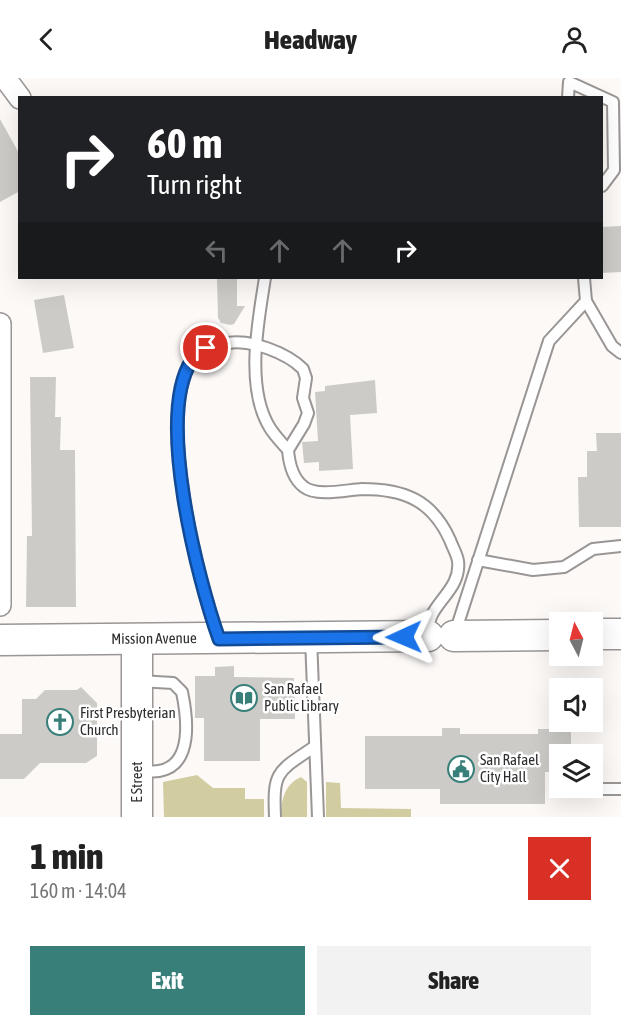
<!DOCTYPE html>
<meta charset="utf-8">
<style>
:root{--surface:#fff;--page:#f2f2f2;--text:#222;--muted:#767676;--accent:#387f79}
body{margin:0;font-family:"Asap Condensed",sans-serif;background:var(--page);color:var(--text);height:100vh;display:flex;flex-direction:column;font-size:22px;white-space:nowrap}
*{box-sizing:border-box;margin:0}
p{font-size:20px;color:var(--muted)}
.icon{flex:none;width:33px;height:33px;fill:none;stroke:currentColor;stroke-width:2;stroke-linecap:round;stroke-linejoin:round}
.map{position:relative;height:739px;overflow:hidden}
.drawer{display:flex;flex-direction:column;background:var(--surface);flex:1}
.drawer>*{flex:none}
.guide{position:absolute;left:18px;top:18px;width:585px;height:183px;border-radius:0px;box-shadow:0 6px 24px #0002;background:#202124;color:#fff;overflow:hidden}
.needle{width:39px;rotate:353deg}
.buttons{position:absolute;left:549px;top:534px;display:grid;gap:12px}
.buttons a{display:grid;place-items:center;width:54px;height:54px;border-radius:0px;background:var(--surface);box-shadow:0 6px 24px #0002;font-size:30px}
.pin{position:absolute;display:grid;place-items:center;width:51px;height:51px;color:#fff;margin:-26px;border:3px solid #fff;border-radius:50%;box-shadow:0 2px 6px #0007}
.me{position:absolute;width:66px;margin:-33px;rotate:269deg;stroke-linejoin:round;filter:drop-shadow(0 0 4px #0008)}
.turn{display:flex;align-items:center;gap:21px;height:126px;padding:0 30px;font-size:27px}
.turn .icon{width:78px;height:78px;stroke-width:2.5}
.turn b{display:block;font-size:42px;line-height:51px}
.lanes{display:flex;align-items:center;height:57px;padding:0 30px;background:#0003;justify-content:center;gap:30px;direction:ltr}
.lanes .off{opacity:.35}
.round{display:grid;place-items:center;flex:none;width:63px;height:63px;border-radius:0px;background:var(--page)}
.headline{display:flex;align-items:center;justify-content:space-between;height:102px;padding:0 30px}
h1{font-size:36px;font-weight:800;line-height:45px}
.action{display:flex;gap:12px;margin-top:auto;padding:12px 30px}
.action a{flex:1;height:69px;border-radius:0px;background:var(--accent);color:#fff;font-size:24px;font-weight:800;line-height:69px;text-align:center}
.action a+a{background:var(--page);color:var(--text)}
header{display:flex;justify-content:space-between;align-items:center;height:78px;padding:0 30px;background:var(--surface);font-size:27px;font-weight:800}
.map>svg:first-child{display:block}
</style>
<header><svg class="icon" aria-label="back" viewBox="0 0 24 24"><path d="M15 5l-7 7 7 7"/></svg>Headway<svg class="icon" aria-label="person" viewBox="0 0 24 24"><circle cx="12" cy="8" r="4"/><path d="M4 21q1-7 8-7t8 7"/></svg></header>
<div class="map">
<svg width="621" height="739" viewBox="0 0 621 739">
<rect width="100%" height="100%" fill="#fcf9f7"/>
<!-- green -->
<g fill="#d1cda1">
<polygon points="197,697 213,710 245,710 245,721 264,721 264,739 164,739 163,704"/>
<path d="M 301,699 L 307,704 L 307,739 L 282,739 C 280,722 285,706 301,699 Z"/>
<polygon points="326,704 340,705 341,730 411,731 411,739 326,739"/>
</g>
<!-- building -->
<g fill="#cdcbc8">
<polygon points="0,41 20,77 20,113 0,124"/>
<polygon points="621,148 621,194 602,195 602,149"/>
<polygon points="217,200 237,200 237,228 245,228 234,246 230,247 221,245 218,240"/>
<polygon points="64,217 74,270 43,275 34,222"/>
<polygon points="30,299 56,299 55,339 61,339 60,372 75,372 76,529 26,529 27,458 32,458"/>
<polygon points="375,302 377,335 350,337 353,391 319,393 319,384 304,385 302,364 318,363 315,314 325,313 325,308"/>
<polygon points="596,355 621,355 621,449 579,449 578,399 587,399 587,373 597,373"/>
<polygon points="234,588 234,599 294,600 295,641 260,641 260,683 204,683 204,640 195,640 195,598 215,598 215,589"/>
<polygon points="81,609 97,625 97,678 86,685 40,685 24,701 0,701 0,656 22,656 22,621 36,621 45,612 77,612"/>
<polygon points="442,650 460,650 460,656 538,656 538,651 571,651 571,676 560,676 556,694 545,694 545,726 440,726 440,711 365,711 365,658 442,658"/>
</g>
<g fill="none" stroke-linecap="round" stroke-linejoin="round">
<defs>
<g id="lane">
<polyline points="568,20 569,4 613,24 614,92 602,108"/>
<path d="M 265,200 C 258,244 245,310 270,350 C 275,358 282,365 288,372"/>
<polyline points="586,223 612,268 621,275"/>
<polyline points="478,482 533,492 564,489 593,471 621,468"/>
<polyline points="455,555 549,263 586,223 584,200"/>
<path d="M 218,558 C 197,499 156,336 192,282 C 201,269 215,268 228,265 C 251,261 287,275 303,291 L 306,300 L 303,320 L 308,335 L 304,346 L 288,372 C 289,384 293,401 304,409 C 317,419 346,412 362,411 C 404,411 432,422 450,462 C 452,468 457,476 458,483 C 462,514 425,527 428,556"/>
<polyline points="311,560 318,739"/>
<path d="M 139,603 L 173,605 L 182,614 C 187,638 194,687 159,693 C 153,694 146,693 140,693"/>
<polyline points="592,711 621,711"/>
<path d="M 275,739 C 273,693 277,694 314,669"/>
</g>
<g id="street">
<polyline points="5,0 20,20"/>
<polyline points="0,246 0,527"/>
</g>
<g id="secondary">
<polyline points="592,556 621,556"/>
<polyline points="454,558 560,557"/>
<path id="s1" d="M 0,562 L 428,558"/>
<polyline points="137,739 137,562"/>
</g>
</defs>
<!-- lane casing -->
<use href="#lane" stroke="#999695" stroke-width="14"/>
<!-- street casing -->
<use href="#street" stroke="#999695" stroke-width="24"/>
<!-- secondary casing -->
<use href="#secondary" stroke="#999695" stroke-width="33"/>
<!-- lane -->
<use href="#lane" stroke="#fff" stroke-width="10"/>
<!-- street -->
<use href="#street" stroke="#fff" stroke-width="21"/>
<!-- secondary -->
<use href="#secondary" stroke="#fff" stroke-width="30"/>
</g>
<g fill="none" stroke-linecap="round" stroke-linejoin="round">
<defs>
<path id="route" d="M 206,270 C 202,273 195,277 192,282 C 155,337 198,502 219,561 L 404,559"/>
</defs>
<!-- route casing -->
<use href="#route" stroke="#114b97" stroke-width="15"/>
<!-- route -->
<use href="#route" stroke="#1a73e8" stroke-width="10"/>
</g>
<!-- icons -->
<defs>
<symbol id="library-ring" viewBox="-11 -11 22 22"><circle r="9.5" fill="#fff" stroke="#387f79" stroke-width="1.5"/><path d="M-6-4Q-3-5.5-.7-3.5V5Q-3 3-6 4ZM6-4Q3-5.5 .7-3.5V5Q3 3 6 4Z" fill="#387f79"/></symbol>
<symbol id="church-ring" viewBox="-11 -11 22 22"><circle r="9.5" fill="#fff" stroke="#387f79" stroke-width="1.5"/><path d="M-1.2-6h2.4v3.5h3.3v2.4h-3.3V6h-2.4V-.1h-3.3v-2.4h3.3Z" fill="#387f79"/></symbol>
<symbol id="civic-ring" viewBox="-11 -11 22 22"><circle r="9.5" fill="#fff" stroke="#387f79" stroke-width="1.5"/><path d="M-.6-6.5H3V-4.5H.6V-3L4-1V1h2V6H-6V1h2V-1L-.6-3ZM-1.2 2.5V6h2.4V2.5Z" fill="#387f79"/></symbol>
</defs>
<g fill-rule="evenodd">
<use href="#library-ring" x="229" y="605" width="30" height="30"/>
<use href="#church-ring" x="45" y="629" width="30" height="30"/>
<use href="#civic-ring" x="446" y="676" width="30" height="30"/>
</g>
<g text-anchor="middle" stroke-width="5" stroke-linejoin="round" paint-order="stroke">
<!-- street labels -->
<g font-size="15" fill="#2e2c2c" stroke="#fff">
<text dy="5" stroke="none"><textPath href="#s1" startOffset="154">Mission Avenue</textPath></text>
<text transform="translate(137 704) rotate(-90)" y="5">E Street</text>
</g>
<!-- poi labels -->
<g font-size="15" fill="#2e2c2c" stroke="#fff" text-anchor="start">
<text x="264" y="616">San Rafael<tspan x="264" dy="17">Public Library</tspan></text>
<text x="80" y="640">First Presbyterian<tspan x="80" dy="17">Church</tspan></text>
<text x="480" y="687">San Rafael<tspan x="480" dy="17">City Hall</tspan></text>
</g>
</g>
</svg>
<div class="buttons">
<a><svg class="needle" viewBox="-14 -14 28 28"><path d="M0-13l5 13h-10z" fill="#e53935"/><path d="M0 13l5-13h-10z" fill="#767676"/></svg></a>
<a><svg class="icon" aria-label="sound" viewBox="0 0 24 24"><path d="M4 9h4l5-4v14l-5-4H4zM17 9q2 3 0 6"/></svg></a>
<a><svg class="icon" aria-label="layers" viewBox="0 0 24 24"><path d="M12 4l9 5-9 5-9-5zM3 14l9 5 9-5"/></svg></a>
</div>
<div class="pin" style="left:206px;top:270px;background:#d93025"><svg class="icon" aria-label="arrive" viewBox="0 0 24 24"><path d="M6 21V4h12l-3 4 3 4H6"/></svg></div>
<svg class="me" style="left:404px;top:559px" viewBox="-20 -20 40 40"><path d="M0-17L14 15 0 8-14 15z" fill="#1a73e8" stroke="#fff" stroke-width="4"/></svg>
<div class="guide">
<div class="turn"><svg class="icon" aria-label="right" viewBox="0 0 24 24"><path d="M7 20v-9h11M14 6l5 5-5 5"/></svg><div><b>60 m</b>Turn right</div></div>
<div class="lanes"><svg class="icon off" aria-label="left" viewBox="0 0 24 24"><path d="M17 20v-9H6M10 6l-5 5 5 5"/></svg><svg class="icon off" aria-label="ahead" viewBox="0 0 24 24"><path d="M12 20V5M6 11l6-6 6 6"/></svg><svg class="icon off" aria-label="ahead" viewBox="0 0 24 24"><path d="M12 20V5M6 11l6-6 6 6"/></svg><svg class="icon" aria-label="right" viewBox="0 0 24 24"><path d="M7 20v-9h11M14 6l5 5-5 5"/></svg></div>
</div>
</div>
<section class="drawer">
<div class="headline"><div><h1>1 min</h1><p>160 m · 14:04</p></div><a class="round" style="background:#d93025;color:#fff"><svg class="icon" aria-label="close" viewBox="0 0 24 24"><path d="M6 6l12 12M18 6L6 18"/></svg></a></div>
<div class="action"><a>Exit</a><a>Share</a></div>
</section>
